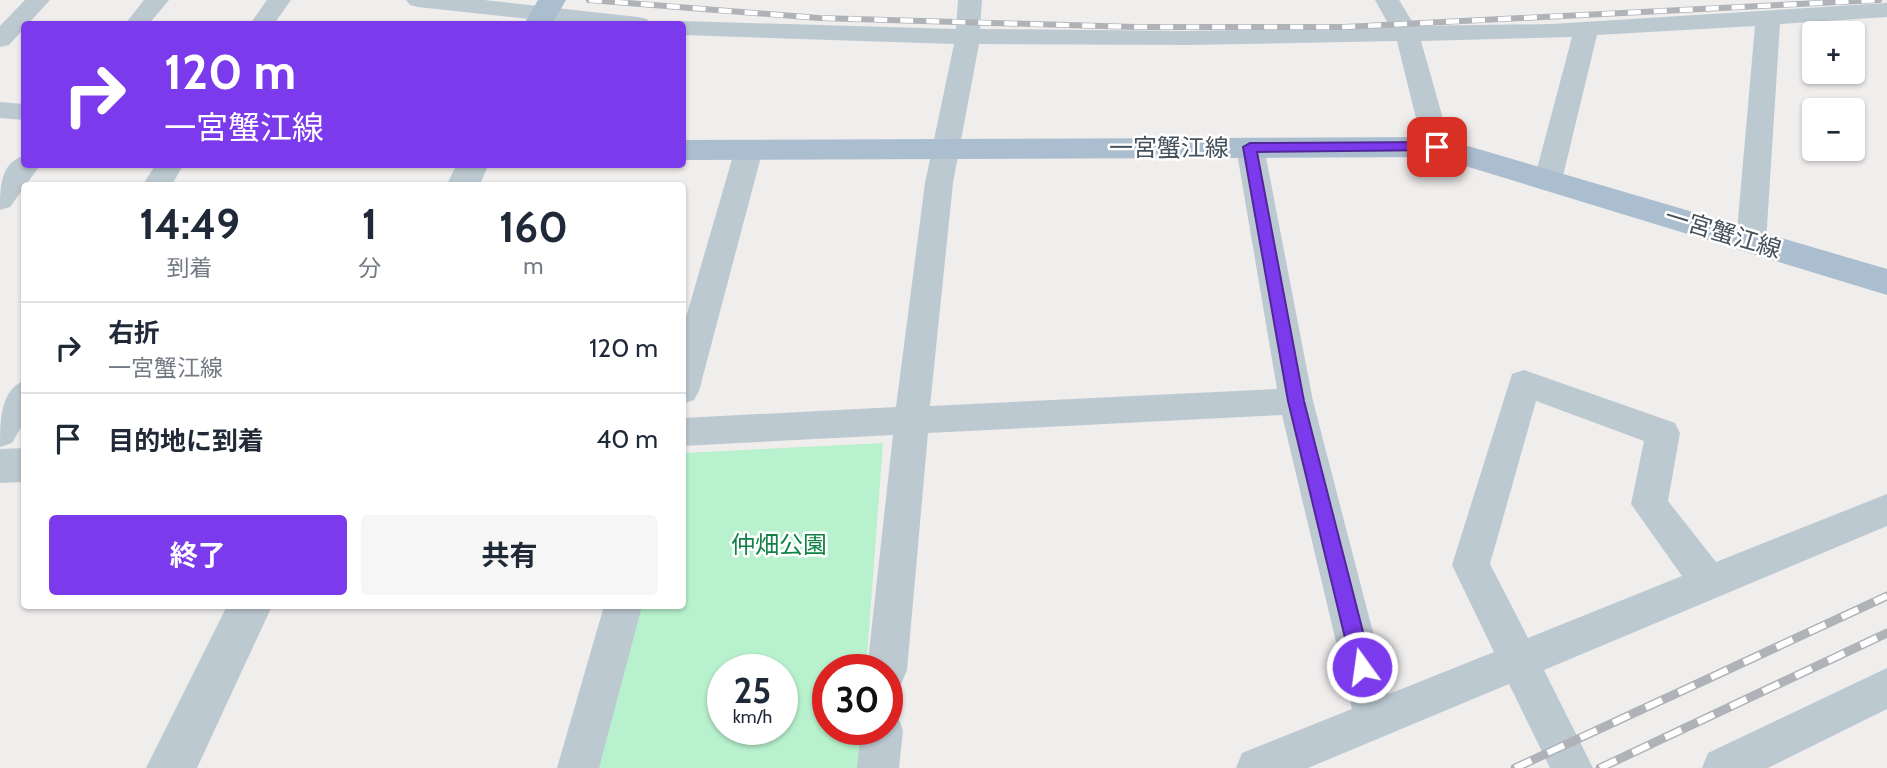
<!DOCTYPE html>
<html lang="ja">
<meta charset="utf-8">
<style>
:root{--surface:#fff;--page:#f6f6f7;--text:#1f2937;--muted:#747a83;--line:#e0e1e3;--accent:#7c3aed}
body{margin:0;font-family:Cabin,"Noto Sans JP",sans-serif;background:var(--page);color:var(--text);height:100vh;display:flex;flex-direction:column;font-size:26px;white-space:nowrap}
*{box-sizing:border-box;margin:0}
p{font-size:23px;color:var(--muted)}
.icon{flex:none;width:38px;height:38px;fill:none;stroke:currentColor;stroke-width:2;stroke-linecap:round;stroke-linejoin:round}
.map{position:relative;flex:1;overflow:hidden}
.panel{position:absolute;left:21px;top:182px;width:665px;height:427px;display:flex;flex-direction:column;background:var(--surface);border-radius:7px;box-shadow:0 2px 5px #0004}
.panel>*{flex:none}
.banner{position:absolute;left:21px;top:21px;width:665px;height:147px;border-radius:7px;box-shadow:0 2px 5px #0004;background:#7c3aed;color:#fff;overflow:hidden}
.controls{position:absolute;left:1802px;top:21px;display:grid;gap:14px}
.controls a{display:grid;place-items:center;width:63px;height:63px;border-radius:7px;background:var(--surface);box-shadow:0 2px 5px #0004;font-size:35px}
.speed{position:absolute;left:707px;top:654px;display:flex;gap:14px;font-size:35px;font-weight:700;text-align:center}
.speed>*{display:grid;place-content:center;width:91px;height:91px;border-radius:50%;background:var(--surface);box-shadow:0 2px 5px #0004;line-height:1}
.speed small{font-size:18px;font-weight:400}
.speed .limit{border:10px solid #d22;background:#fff;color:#111}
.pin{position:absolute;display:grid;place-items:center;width:60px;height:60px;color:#fff;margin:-30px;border-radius:14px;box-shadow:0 4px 10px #0006}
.me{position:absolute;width:77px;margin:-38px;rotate:346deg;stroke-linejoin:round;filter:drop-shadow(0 0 5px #0008)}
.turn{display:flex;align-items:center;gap:24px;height:147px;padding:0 28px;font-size:32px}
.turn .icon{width:91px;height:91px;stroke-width:2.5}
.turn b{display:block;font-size:49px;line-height:60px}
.eta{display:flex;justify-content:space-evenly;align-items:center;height:119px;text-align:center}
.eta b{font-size:42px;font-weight:700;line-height:49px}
.button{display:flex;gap:14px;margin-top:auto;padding:14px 28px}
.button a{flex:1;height:80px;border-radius:7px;background:var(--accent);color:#fff;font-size:28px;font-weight:700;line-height:80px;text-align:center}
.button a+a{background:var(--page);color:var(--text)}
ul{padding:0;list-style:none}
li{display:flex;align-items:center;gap:21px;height:91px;padding:0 28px;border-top:2px solid var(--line)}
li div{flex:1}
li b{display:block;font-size:26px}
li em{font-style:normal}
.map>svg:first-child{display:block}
</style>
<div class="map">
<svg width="1887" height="768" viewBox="0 0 1887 768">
<rect width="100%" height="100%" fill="#f0eded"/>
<!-- green -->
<path fill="#b8f1cd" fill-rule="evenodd" d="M 883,443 L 866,670 L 828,670 L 828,730 L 862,730 L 859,768 L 580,768 L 629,606 L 682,606 L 683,453 ZM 723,670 L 782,670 L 782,730 L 723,730 Z"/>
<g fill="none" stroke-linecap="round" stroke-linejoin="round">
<!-- minor -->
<g fill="#bdc9d1" fill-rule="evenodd">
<polygon points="25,0 50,0 9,45 0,47 0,26"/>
<polygon points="144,0 169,0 149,24 125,24"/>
<polygon points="267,0 291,0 274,24 250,24"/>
<polygon points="406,0 484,0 638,17 647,19 650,24 576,24 418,7 410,5"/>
<path d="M 958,0 L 982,0 L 980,29 L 1188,31 L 1390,27 L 1375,0 L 1399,0 L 1415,26 L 1551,24 L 1887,3 L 1887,17 L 1780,24 L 1766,242 L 1762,249 L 1751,252 L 1740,249 L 1736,242 L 1755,26 L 1597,35 L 1562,180 L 1558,187 L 1548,189 L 1538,187 L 1534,180 L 1572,37 L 1421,41 L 1451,147 L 1447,153 L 1437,156 L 1427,153 L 1423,147 L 1397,41 L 1188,45 L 979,44 L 953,183 L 930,406 L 1277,389 L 1236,147 L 1240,141 L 1250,138 L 1260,141 L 1264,147 L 1313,401 L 1389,694 L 1494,652 L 1452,565 L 1512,374 L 1524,370 L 1675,423 L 1680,433 L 1668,501 L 1716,562 L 1887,494 L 1887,526 L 1544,670 L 1593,768 L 1550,768 L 1509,684 L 1308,768 L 1236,768 L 1242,753 L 1352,709 L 1282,415 L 928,433 L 907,670 L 901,684 L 887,689 L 887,670 L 867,670 L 893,435 L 682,446 L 682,418 L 896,407 L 925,183 L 954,44 L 682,35 L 682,24 L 672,24 L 682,21 L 956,29 ZM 1536,401 L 1644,441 L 1631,504 L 1682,576 L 1528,638 L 1490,564 Z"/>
<polygon points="0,102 24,104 24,120 0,118"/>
<polygon points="749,140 759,143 763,149 699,391 694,400 682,404 682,331 735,149 739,143"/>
<path d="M 24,156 L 24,164 L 41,164 L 10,207 L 0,210 C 0,189 0,162 24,156 Z"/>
<polygon points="156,164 184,164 171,186 142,186"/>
<path d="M 24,381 L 24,422 L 12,443 L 0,447 C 0,421 0,390 24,381 Z"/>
<polygon points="604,606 642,606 599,768 557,768"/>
<polygon points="1887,668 1887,709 1768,768 1702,768 1708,753"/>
<polygon points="887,711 897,715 903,730 899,768 857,768 861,730 887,730"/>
</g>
<!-- tertiary -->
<g fill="#bdc9d1" fill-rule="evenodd">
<polygon points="457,164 489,164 479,186 446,186"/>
<polygon points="24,448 24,482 0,483 0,449"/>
<polygon points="227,606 272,606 197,768 146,768"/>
</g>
<!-- primary -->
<g fill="#abbecf" fill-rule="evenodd">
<polygon points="538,0 566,0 552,24 524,24"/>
<polygon points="1437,137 1887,269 1887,295 1436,157 682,160 682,140"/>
</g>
<defs>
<polyline id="rail-far1" points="589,0 819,18 1135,27 1344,27 1879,0"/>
<g id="rail">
<polyline points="1515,768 1887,596"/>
<polyline points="1600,768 1887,633"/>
</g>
</defs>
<!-- rail-far1 casing -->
<use href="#rail-far1" stroke="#afb3b8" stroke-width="6"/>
<!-- rail casing -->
<use href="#rail" stroke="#afb3b8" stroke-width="9"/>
<!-- rail-far1 -->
<use href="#rail-far1" stroke="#fff" stroke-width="4.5" stroke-dasharray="13" stroke-linecap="butt"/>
<!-- rail -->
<use href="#rail" stroke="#fff" stroke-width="6" stroke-dasharray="18" stroke-linecap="butt"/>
</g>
<!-- route -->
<polygon fill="#7c3aed" stroke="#51269a" stroke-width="2" points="1437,142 1442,144 1442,150 1257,152 1304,401 1372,667 1369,673 1362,676 1355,673 1352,667 1288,401 1243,147 1250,143"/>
<g text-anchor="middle" stroke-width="5" stroke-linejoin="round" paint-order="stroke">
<!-- street labels -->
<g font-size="24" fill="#45525c" stroke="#fff">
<text x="1169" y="156">一宮蟹江線</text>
<text transform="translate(1723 233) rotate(17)" y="8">一宮蟹江線</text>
</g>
<!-- park labels -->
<g font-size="24" fill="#118246" stroke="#fff">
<text x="779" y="553">仲畑公園</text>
</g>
</g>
</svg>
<div class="controls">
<a>+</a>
<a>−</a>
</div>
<div class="speed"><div>25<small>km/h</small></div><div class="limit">30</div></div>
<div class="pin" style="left:1437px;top:147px;background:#d93025"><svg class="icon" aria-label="arrive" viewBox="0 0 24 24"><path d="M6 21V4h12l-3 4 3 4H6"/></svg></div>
<svg class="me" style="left:1362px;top:667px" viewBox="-20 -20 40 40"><circle r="17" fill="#7c3aed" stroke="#fff" stroke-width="3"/><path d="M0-11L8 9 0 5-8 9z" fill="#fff"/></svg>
<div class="banner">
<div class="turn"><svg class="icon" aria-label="right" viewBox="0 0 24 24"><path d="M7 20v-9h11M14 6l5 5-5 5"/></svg><div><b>120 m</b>一宮蟹江線</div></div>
</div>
<section class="panel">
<div class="eta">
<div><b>14:49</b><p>到着</p></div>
<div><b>1</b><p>分</p></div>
<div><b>160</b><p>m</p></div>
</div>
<ul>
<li><svg class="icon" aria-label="right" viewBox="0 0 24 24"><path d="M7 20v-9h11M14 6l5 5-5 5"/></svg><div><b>右折</b><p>一宮蟹江線</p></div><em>120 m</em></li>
<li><svg class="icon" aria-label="arrive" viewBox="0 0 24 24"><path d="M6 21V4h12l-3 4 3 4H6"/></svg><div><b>目的地に到着</b></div><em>40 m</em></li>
</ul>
<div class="button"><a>終了</a><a>共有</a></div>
</section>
</div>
